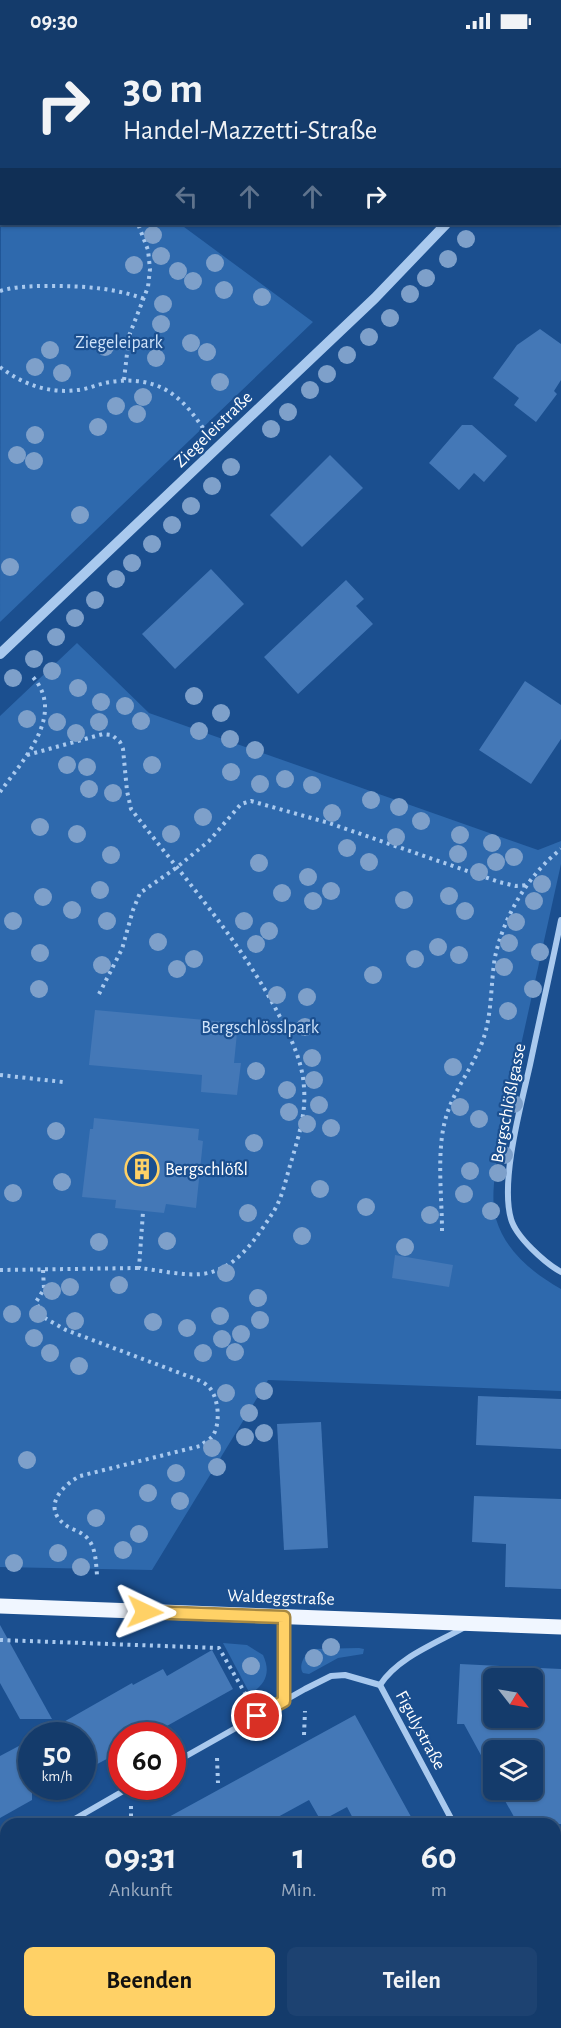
<!DOCTYPE html>
<html lang="de">
<meta charset="utf-8">
<style>
:root{--surface:#143b6b;--page:#1d4271;--text:#f1f3f6;--muted:#9dadc1;--line:#33557e;--accent:#ffd166}
body{margin:0;font-family:"Alegreya Sans",sans-serif;background:var(--page);color:var(--text);height:100vh;display:flex;flex-direction:column;font-size:22px;white-space:nowrap}
*{box-sizing:border-box;margin:0}
p{font-size:20px;color:var(--muted)}
.icon{flex:none;width:33px;height:33px;fill:none;stroke:currentColor;stroke-width:2;stroke-linecap:round;stroke-linejoin:round}
.map{position:relative;flex:1;overflow:hidden}
.details{position:absolute;left:0px;top:1776px;width:561px;height:210px;display:flex;flex-direction:column;background:var(--surface);border-radius:18px 18px 0 0;box-shadow:0 2px 4px #0004,0 0 0 2px var(--line)}
.details>*{flex:none}
.top-card{position:absolute;left:0px;top:0px;width:561px;height:183px;box-shadow:0 2px 4px #0004,0 0 0 2px var(--line);background:#143b6b;color:var(--text);overflow:hidden}
.needle{width:39px;rotate:121deg}
.buttons{position:absolute;left:483px;top:1626px;display:grid;gap:12px}
.buttons a{display:grid;place-items:center;width:60px;height:60px;border-radius:9px;background:var(--surface);box-shadow:0 2px 4px #0004,0 0 0 2px var(--line);font-size:30px}
.speed{position:absolute;left:18px;top:1680px;display:flex;gap:12px;font-size:30px;font-weight:700;text-align:center}
.speed>*{display:grid;place-content:center;width:78px;height:78px;border-radius:50%;background:var(--surface);box-shadow:0 2px 4px #0004,0 0 0 2px var(--line);line-height:1}
.speed small{font-size:15px;font-weight:400}
.speed .limit{border:9px solid #d22;background:#fff;color:#111}
.pin{position:absolute;display:grid;place-items:center;width:51px;height:51px;color:#fff;margin:-26px;border:3px solid #fff;border-radius:50%;box-shadow:0 2px 6px #0007}
.me{position:absolute;width:66px;margin:-33px;rotate:92deg;stroke-linejoin:round;filter:drop-shadow(0 0 4px #0008)}
.turn{display:flex;align-items:center;gap:21px;height:126px;padding:0 24px;font-size:27px}
.turn .icon{width:78px;height:78px;stroke-width:2.5}
.turn b{display:block;font-size:42px;line-height:51px}
.lanes{display:flex;align-items:center;height:57px;padding:0 24px;background:#0003;justify-content:center;gap:30px;direction:ltr}
.lanes .off{opacity:.35}
.eta{display:flex;justify-content:space-evenly;align-items:center;height:102px;text-align:center}
.eta b{font-size:36px;font-weight:700;line-height:42px}
.action{display:flex;gap:12px;margin-top:auto;padding:12px 24px}
.action a{flex:1;height:69px;border-radius:9px;background:var(--accent);color:#111;font-size:24px;font-weight:700;line-height:69px;text-align:center}
.action a+a{background:var(--page);color:var(--text)}
.status{display:flex;justify-content:space-between;align-items:center;height:42px;padding:0 30px;background:var(--surface);direction:ltr}
.status svg{height:16px;fill:currentColor}
.map>svg:first-child{display:block}
</style>
<div class="status"><b>09:30</b><svg viewBox="0 0 49 12"><path d="M0 12V9h3v3zM5 12V6h3v6zM10 12V3h3v9zM15 12V0h3v12zM26 1h20v11H26zM47 4h2v5h-2z"/></svg></div>
<div class="map">
<svg width="561" height="1986" viewBox="0 0 561 1986">
<rect width="100%" height="100%" fill="#1b4f8f"/>
<!-- green -->
<g fill="#2e69ad">
<polygon points="1,66 2,182 180,182 313,280 0,580"/>
<path d="M 77,601 L 149,671 L 538,808 L 561,799 L 561,822 L 498,1107 C 496,1129 490,1155 496,1177 C 506,1210 533,1231 561,1247 L 561,1349 L 268,1338 L 152,1528 L 0,1525 L 0,674 Z"/>
<path d="M 223,1601 L 247,1603 L 263,1613 C 271,1630 266,1642 250,1652 Z"/>
<path d="M 359,1606 L 364,1607 L 363,1612 L 338,1616 L 309,1632 L 303,1631 C 298,1623 305,1612 312,1607 Z"/>
</g>
<!-- building -->
<g fill="#4478b7" fill-rule="evenodd">
<polygon points="540,287 561,302 561,338 554,349 557,352 536,380 514,363 519,356 493,336 517,303"/>
<polygon points="462,383 472,383 507,414 484,440 474,431 459,448 429,421"/>
<polygon points="330,413 363,446 302,505 270,473"/>
<polygon points="211,527 244,562 175,627 142,592"/>
<polygon points="346,538 364,557 356,564 373,582 298,652 264,615"/>
<polygon points="525,639 561,663 561,697 531,742 479,708"/>
<polygon points="95,968 238,981 234,1021 241,1021 237,1053 201,1050 202,1033 89,1023"/>
<polygon points="94,1076 199,1087 198,1098 203,1099 196,1166 166,1162 164,1171 115,1166 116,1158 82,1155 90,1087 93,1087"/>
<polygon points="395,1213 453,1223 449,1245 392,1236"/>
<polygon points="478,1354 561,1357 561,1407 476,1403"/>
<polygon points="321,1380 328,1506 284,1508 277,1382"/>
<polygon points="474,1454 561,1457 561,1547 505,1545 506,1502 472,1500"/>
<polygon points="0,1583 52,1677 20,1677 0,1641"/>
<polygon points="212,1608 233,1647 149,1694 122,1694 122,1709 82,1730 82,1694 39,1694 132,1641 133,1643 163,1627 167,1634"/>
<path d="M 460,1622 L 561,1627 L 561,1782 L 518,1782 L 499,1748 L 532,1748 L 532,1708 L 494,1708 L 494,1737 L 464,1682 L 457,1682 ZM 494,1636 L 532,1636 L 532,1676 L 494,1676 Z"/>
<polygon points="355,1673 415,1782 356,1782 347,1765 321,1779 309,1758 265,1782 156,1782"/>
<polygon points="32,1697 32,1758 0,1776 0,1714"/>
</g>
<g fill="none" stroke-linecap="round" stroke-linejoin="round">
<!-- path -->
<g stroke="#a9c9ee" stroke-width="4" stroke-dasharray="3 4.5" stroke-linecap="butt">
<polyline points="0,121 2,120"/>
<path d="M 0,249 C 17,244 34,244 52,244 C 85,244 114,246 145,257"/>
<path d="M 0,325 C 22,342 49,352 78,348 C 87,347 96,343 105,341 C 129,336 155,338 175,354 C 188,364 196,376 205,389"/>
<polyline points="124,338 129,294 148,245 150,227 148,208 138,182"/>
<path d="M 27,713 L 103,692 L 112,693 L 120,700 L 123,707 L 127,749 L 131,767 C 183,835 242,900 281,977 C 292,998 303,1022 304,1046 C 306,1071 299,1093 292,1117 C 286,1135 283,1156 272,1172 C 255,1198 236,1228 202,1232 C 182,1234 159,1228 139,1226 L 143,1170"/>
<path d="M 0,750 C 23,718 67,672 32,634"/>
<polyline points="99,952 122,907 133,868 140,851 176,826 209,799 241,762 251,759 329,781 499,840 516,844 528,843"/>
<polyline points="0,1033 63,1040"/>
<path d="M 442,1189 C 442,1154 436,1109 446,1075 C 455,1044 478,1020 486,988 C 492,964 491,939 495,915 C 504,874 528,833 561,807"/>
<polyline points="0,1228 139,1226"/>
<path d="M 43,1228 L 44,1247 L 36,1260 L 43,1275 L 66,1288 L 193,1336 C 199,1338 205,1341 209,1345 C 219,1356 221,1383 212,1395 C 209,1398 203,1401 200,1404 L 80,1434 C 63,1443 42,1464 64,1482 C 71,1488 82,1489 88,1497 C 96,1506 96,1522 97,1533"/>
<polyline points="0,1598 219,1606 250,1660"/>
<polyline points="304,1693 305,1669"/>
<polyline points="217,1716 218,1741"/>
<polyline points="131,1782 131,1764"/>
</g>
<!-- minor -->
<g stroke="#a9c9ee" stroke-width="6">
<polyline points="474,0 476,2"/>
<polyline points="560,64 561,65"/>
<path d="M 561,878 C 551,927 540,975 530,1023 C 521,1063 500,1139 511,1177 C 516,1195 545,1221 561,1230"/>
<polyline points="380,1643 454,1782"/>
<path d="M 380,1643 C 398,1615 437,1601 465,1585"/>
<polyline points="284,1659 284,1575"/>
<polyline points="172,1722 305,1647 331,1634 345,1633 380,1643"/>
<polyline points="66,1782 132,1744"/>
<polyline points="0,1819 6,1816"/>
<polyline points="555,1973 561,1985"/>
</g>
<!-- tertiary -->
<g stroke="#a9c9ee" stroke-width="10">
<polyline points="560,9 561,6"/>
<polyline points="0,612 375,256 446,182"/>
</g>
<!-- primary -->
<polyline stroke="#f0f6ff" stroke-width="15" points="0,1564 561,1585"/>
</g>
<!-- trees -->
<g fill="#7ea0ca">
<circle cx="153" cy="193" r="9"/>
<circle cx="466" cy="197" r="9"/>
<circle cx="161" cy="214" r="9"/>
<circle cx="448" cy="217" r="9"/>
<circle cx="215" cy="221" r="9"/>
<circle cx="134" cy="223" r="9"/>
<circle cx="178" cy="229" r="9"/>
<circle cx="426" cy="236" r="9"/>
<circle cx="193" cy="239" r="9"/>
<circle cx="224" cy="248" r="9"/>
<circle cx="410" cy="252" r="9"/>
<circle cx="262" cy="255" r="9"/>
<circle cx="163" cy="262" r="9"/>
<circle cx="390" cy="276" r="9"/>
<circle cx="161" cy="282" r="9"/>
<circle cx="369" cy="295" r="9"/>
<circle cx="191" cy="301" r="9"/>
<circle cx="105" cy="305" r="9"/>
<circle cx="50" cy="308" r="9"/>
<circle cx="207" cy="310" r="9"/>
<circle cx="347" cy="313" r="9"/>
<circle cx="156" cy="316" r="9"/>
<circle cx="35" cy="325" r="9"/>
<circle cx="62" cy="331" r="9"/>
<circle cx="327" cy="332" r="9"/>
<circle cx="220" cy="340" r="9"/>
<circle cx="310" cy="348" r="9"/>
<circle cx="143" cy="355" r="9"/>
<circle cx="116" cy="364" r="9"/>
<circle cx="288" cy="370" r="9"/>
<circle cx="137" cy="372" r="9"/>
<circle cx="98" cy="385" r="9"/>
<circle cx="271" cy="387" r="9"/>
<circle cx="35" cy="393" r="9"/>
<circle cx="17" cy="413" r="9"/>
<circle cx="34" cy="419" r="9"/>
<circle cx="231" cy="425" r="9"/>
<circle cx="212" cy="444" r="9"/>
<circle cx="191" cy="464" r="9"/>
<circle cx="80" cy="473" r="9"/>
<circle cx="172" cy="483" r="9"/>
<circle cx="152" cy="502" r="9"/>
<circle cx="132" cy="521" r="9"/>
<circle cx="10" cy="525" r="9"/>
<circle cx="116" cy="537" r="9"/>
<circle cx="95" cy="558" r="9"/>
<circle cx="75" cy="576" r="9"/>
<circle cx="56" cy="595" r="9"/>
<circle cx="34" cy="617" r="9"/>
<circle cx="52" cy="629" r="9"/>
<circle cx="13" cy="636" r="9"/>
<circle cx="78" cy="646" r="9"/>
<circle cx="194" cy="654" r="9"/>
<circle cx="101" cy="660" r="9"/>
<circle cx="125" cy="664" r="9"/>
<circle cx="221" cy="671" r="9"/>
<circle cx="27" cy="677" r="9"/>
<circle cx="141" cy="679" r="9"/>
<circle cx="57" cy="680" r="9"/>
<circle cx="99" cy="680" r="9"/>
<circle cx="199" cy="689" r="9"/>
<circle cx="76" cy="691" r="9"/>
<circle cx="230" cy="697" r="9"/>
<circle cx="255" cy="708" r="9"/>
<circle cx="67" cy="723" r="9"/>
<circle cx="152" cy="723" r="9"/>
<circle cx="87" cy="725" r="9"/>
<circle cx="231" cy="730" r="9"/>
<circle cx="285" cy="737" r="9"/>
<circle cx="260" cy="742" r="9"/>
<circle cx="312" cy="743" r="9"/>
<circle cx="89" cy="747" r="9"/>
<circle cx="113" cy="751" r="9"/>
<circle cx="371" cy="758" r="9"/>
<circle cx="399" cy="765" r="9"/>
<circle cx="332" cy="771" r="9"/>
<circle cx="203" cy="775" r="9"/>
<circle cx="421" cy="779" r="9"/>
<circle cx="40" cy="785" r="9"/>
<circle cx="77" cy="792" r="9"/>
<circle cx="171" cy="792" r="9"/>
<circle cx="460" cy="793" r="9"/>
<circle cx="396" cy="795" r="9"/>
<circle cx="492" cy="801" r="9"/>
<circle cx="347" cy="806" r="9"/>
<circle cx="458" cy="812" r="9"/>
<circle cx="111" cy="813" r="9"/>
<circle cx="514" cy="815" r="9"/>
<circle cx="369" cy="820" r="9"/>
<circle cx="496" cy="820" r="9"/>
<circle cx="259" cy="821" r="9"/>
<circle cx="479" cy="830" r="9"/>
<circle cx="308" cy="835" r="9"/>
<circle cx="542" cy="842" r="9"/>
<circle cx="100" cy="848" r="9"/>
<circle cx="331" cy="849" r="9"/>
<circle cx="282" cy="851" r="9"/>
<circle cx="449" cy="854" r="9"/>
<circle cx="43" cy="855" r="9"/>
<circle cx="404" cy="858" r="9"/>
<circle cx="313" cy="859" r="9"/>
<circle cx="534" cy="859" r="9"/>
<circle cx="72" cy="868" r="9"/>
<circle cx="465" cy="869" r="9"/>
<circle cx="13" cy="879" r="9"/>
<circle cx="107" cy="879" r="9"/>
<circle cx="244" cy="879" r="9"/>
<circle cx="516" cy="880" r="9"/>
<circle cx="269" cy="889" r="9"/>
<circle cx="158" cy="900" r="9"/>
<circle cx="509" cy="901" r="9"/>
<circle cx="256" cy="902" r="9"/>
<circle cx="438" cy="905" r="9"/>
<circle cx="540" cy="910" r="9"/>
<circle cx="40" cy="911" r="9"/>
<circle cx="459" cy="913" r="9"/>
<circle cx="194" cy="917" r="9"/>
<circle cx="415" cy="917" r="9"/>
<circle cx="102" cy="923" r="9"/>
<circle cx="504" cy="925" r="9"/>
<circle cx="177" cy="927" r="9"/>
<circle cx="373" cy="933" r="9"/>
<circle cx="39" cy="947" r="9"/>
<circle cx="533" cy="947" r="9"/>
<circle cx="277" cy="953" r="9"/>
<circle cx="307" cy="955" r="9"/>
<circle cx="508" cy="969" r="9"/>
<circle cx="305" cy="985" r="9"/>
<circle cx="312" cy="1016" r="9"/>
<circle cx="453" cy="1025" r="9"/>
<circle cx="256" cy="1029" r="9"/>
<circle cx="314" cy="1038" r="9"/>
<circle cx="287" cy="1048" r="9"/>
<circle cx="514" cy="1062" r="9"/>
<circle cx="319" cy="1063" r="9"/>
<circle cx="460" cy="1065" r="9"/>
<circle cx="289" cy="1070" r="9"/>
<circle cx="479" cy="1077" r="9"/>
<circle cx="307" cy="1082" r="9"/>
<circle cx="331" cy="1086" r="9"/>
<circle cx="56" cy="1089" r="9"/>
<circle cx="254" cy="1101" r="9"/>
<circle cx="504" cy="1113" r="9"/>
<circle cx="470" cy="1129" r="9"/>
<circle cx="498" cy="1131" r="9"/>
<circle cx="62" cy="1140" r="9"/>
<circle cx="320" cy="1147" r="9"/>
<circle cx="13" cy="1151" r="9"/>
<circle cx="464" cy="1152" r="9"/>
<circle cx="366" cy="1165" r="9"/>
<circle cx="491" cy="1169" r="9"/>
<circle cx="248" cy="1171" r="9"/>
<circle cx="430" cy="1173" r="9"/>
<circle cx="302" cy="1194" r="9"/>
<circle cx="167" cy="1199" r="9"/>
<circle cx="99" cy="1200" r="9"/>
<circle cx="405" cy="1205" r="9"/>
<circle cx="226" cy="1231" r="9"/>
<circle cx="119" cy="1243" r="9"/>
<circle cx="70" cy="1245" r="9"/>
<circle cx="52" cy="1249" r="9"/>
<circle cx="258" cy="1256" r="9"/>
<circle cx="12" cy="1272" r="9"/>
<circle cx="38" cy="1272" r="9"/>
<circle cx="220" cy="1274" r="9"/>
<circle cx="260" cy="1278" r="9"/>
<circle cx="75" cy="1279" r="9"/>
<circle cx="153" cy="1280" r="9"/>
<circle cx="187" cy="1286" r="9"/>
<circle cx="241" cy="1292" r="9"/>
<circle cx="34" cy="1296" r="9"/>
<circle cx="222" cy="1297" r="9"/>
<circle cx="235" cy="1310" r="9"/>
<circle cx="50" cy="1311" r="9"/>
<circle cx="203" cy="1311" r="9"/>
<circle cx="79" cy="1324" r="9"/>
<circle cx="264" cy="1349" r="9"/>
<circle cx="226" cy="1351" r="9"/>
<circle cx="249" cy="1371" r="9"/>
<circle cx="264" cy="1391" r="9"/>
<circle cx="245" cy="1395" r="9"/>
<circle cx="212" cy="1406" r="9"/>
<circle cx="27" cy="1418" r="9"/>
<circle cx="217" cy="1425" r="9"/>
<circle cx="176" cy="1431" r="9"/>
<circle cx="148" cy="1451" r="9"/>
<circle cx="180" cy="1459" r="9"/>
<circle cx="96" cy="1476" r="9"/>
<circle cx="139" cy="1492" r="9"/>
<circle cx="123" cy="1508" r="9"/>
<circle cx="58" cy="1511" r="9"/>
<circle cx="14" cy="1521" r="9"/>
<circle cx="81" cy="1525" r="9"/>
<circle cx="331" cy="1605" r="9"/>
<circle cx="314" cy="1616" r="9"/>
<circle cx="251" cy="1624" r="9"/>
</g>
<g fill="none" stroke-linecap="round" stroke-linejoin="round">
<defs>
<polyline id="route" points="145,1570 284,1575 284,1659 257,1674"/>
</defs>
<!-- route casing -->
<use href="#route" stroke="#a68842" stroke-width="15"/>
<!-- route -->
<use href="#route" stroke="#ffd166" stroke-width="10"/>
</g>
<!-- icons -->
<defs>
<symbol id="building-ring" viewBox="-11 -11 22 22"><circle r="9.5" fill="#1b4f8f" stroke="#ffd166" stroke-width="1.5"/><path d="M-4-6H4V6H1V3H-1V6H-4ZM-2.5-4.3h1.7v1.8h-1.7ZM.8-4.3h1.7v1.8H.8ZM-2.5-1h1.7V.8h-1.7ZM.8-1h1.7V.8H.8Z" fill="#ffd166"/></symbol>
</defs>
<g fill-rule="evenodd">
<use href="#building-ring" x="123" y="1108" width="38" height="38"/>
</g>
<g text-anchor="middle" stroke-width="4.5" stroke-linejoin="round" paint-order="stroke">
<!-- park labels -->
<g font-size="18" fill="#cfe3fa" stroke="#1b4f8f">
<text x="119" y="306">Ziegeleipark</text>
<text x="260" y="991">Bergschlösslpark</text>
</g>
<!-- street labels -->
<g font-size="18" fill="#fff" stroke="#1b4f8f">
<text transform="translate(213 387) rotate(-44)" y="6">Ziegeleistraße</text>
<text transform="translate(508 1061) rotate(-79)" y="6">Bergschlößlgasse</text>
<text transform="translate(281 1555) rotate(2)" y="6">Waldeggstraße</text>
<text transform="translate(421 1688) rotate(62)" y="6">Figulystraße</text>
</g>
<!-- poi labels -->
<g font-size="18" fill="#fff" stroke="#1b4f8f" text-anchor="start">
<text x="165" y="1133">Bergschlößl</text>
</g>
</g>
</svg>
<div class="buttons">
<a><svg class="needle" viewBox="-14 -14 28 28"><path d="M0-13l5 13h-10z" fill="#e53935"/><path d="M0 13l5-13h-10z" fill="#9dadc1"/></svg></a>
<a><svg class="icon" aria-label="layers" viewBox="0 0 24 24"><path d="M12 4l9 5-9 5-9-5zM3 14l9 5 9-5"/></svg></a>
</div>
<div class="speed"><div>50<small>km/h</small></div><div class="limit">60</div></div>
<div class="pin" style="left:257px;top:1674px;background:#d93025"><svg class="icon" aria-label="arrive" viewBox="0 0 24 24"><path d="M6 21V4h12l-3 4 3 4H6"/></svg></div>
<svg class="me" style="left:145px;top:1570px" viewBox="-20 -20 40 40"><path d="M0-17L14 15 0 8-14 15z" fill="#ffd166" stroke="#fff" stroke-width="4"/></svg>
<div class="top-card">
<div class="turn"><svg class="icon" aria-label="right" viewBox="0 0 24 24"><path d="M7 20v-9h11M14 6l5 5-5 5"/></svg><div><b>30 m</b>Handel-Mazzetti-Straße</div></div>
<div class="lanes"><svg class="icon off" aria-label="left" viewBox="0 0 24 24"><path d="M17 20v-9H6M10 6l-5 5 5 5"/></svg><svg class="icon off" aria-label="ahead" viewBox="0 0 24 24"><path d="M12 20V5M6 11l6-6 6 6"/></svg><svg class="icon off" aria-label="ahead" viewBox="0 0 24 24"><path d="M12 20V5M6 11l6-6 6 6"/></svg><svg class="icon" aria-label="right" viewBox="0 0 24 24"><path d="M7 20v-9h11M14 6l5 5-5 5"/></svg></div>
</div>
<section class="details">
<div class="eta">
<div><b>09:31</b><p>Ankunft</p></div>
<div><b>1</b><p>Min.</p></div>
<div><b>60</b><p>m</p></div>
</div>
<div class="action"><a>Beenden</a><a>Teilen</a></div>
</section>
</div>
